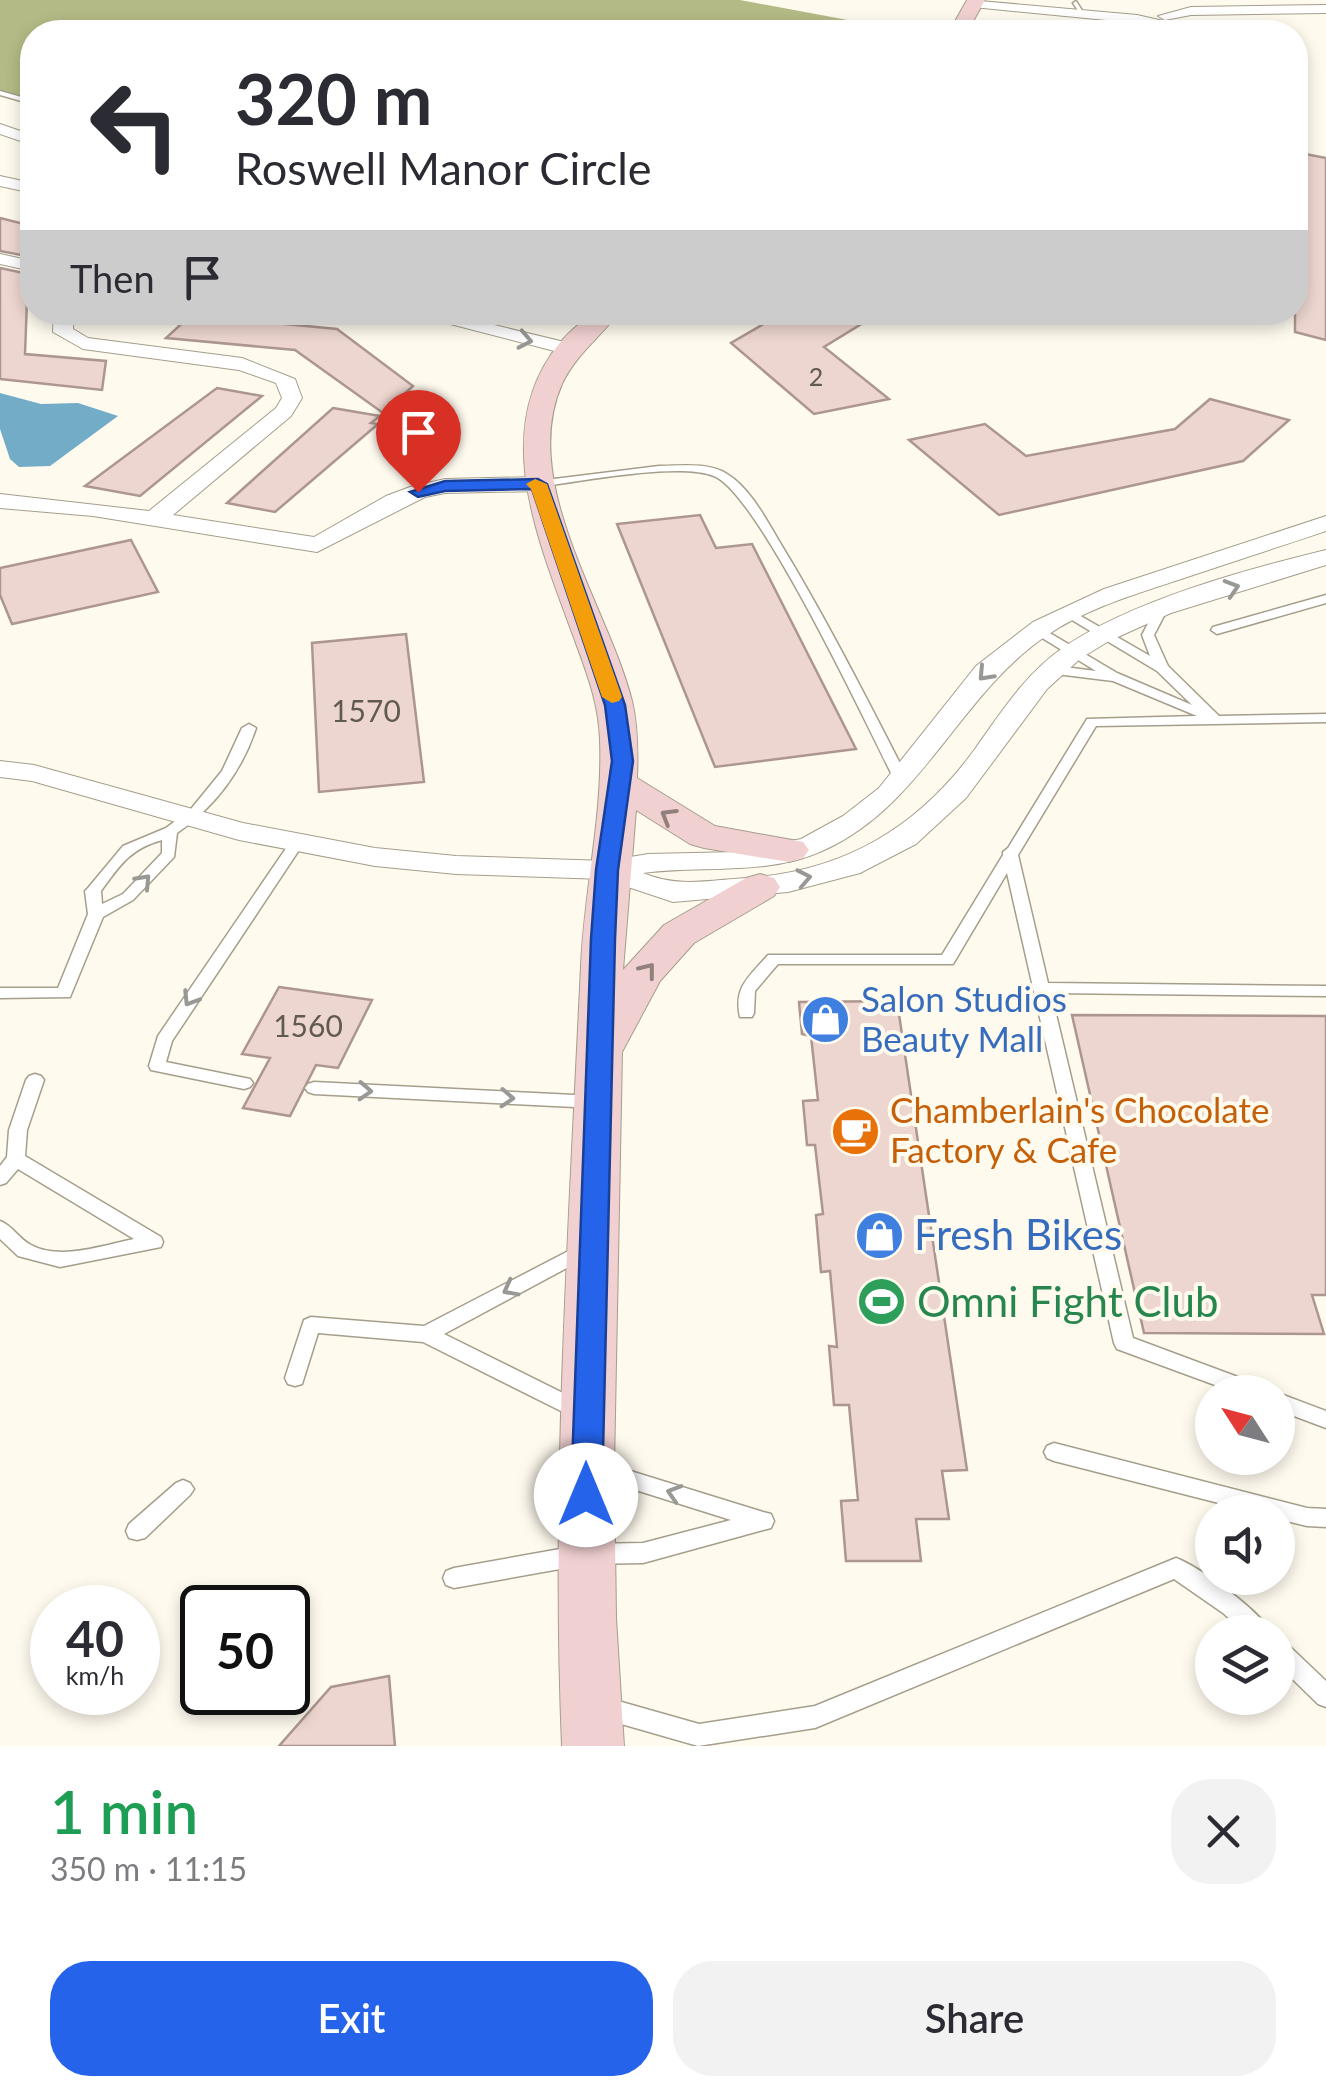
<!DOCTYPE html>
<meta charset="utf-8">
<style>
:root{--surface:#fff;--page:#f2f2f3;--text:#2b2b33;--muted:#7c7c81;--accent:#2563eb}
body{margin:0;font-family:Lato,sans-serif;background:var(--page);color:var(--text);height:100vh;display:flex;flex-direction:column;font-size:38px;white-space:nowrap}
*{box-sizing:border-box;margin:0}
p{font-size:32px;color:var(--muted)}
.icon{flex:none;width:55px;height:55px;fill:none;stroke:currentColor;stroke-width:2;stroke-linecap:round;stroke-linejoin:round}
.map{position:relative;height:1746px;overflow:hidden}
.details{display:flex;flex-direction:column;background:var(--surface);flex:1}
.details>*{flex:none}
.top-card{position:absolute;left:20px;top:20px;width:1288px;height:305px;border-radius:40px;box-shadow:0 5px 15px #0003;background:#fff;color:var(--text);overflow:hidden}
.needle{width:65px;rotate:306deg}
.buttons{position:absolute;left:1195px;top:1375px;display:grid;gap:20px}
.buttons a{display:grid;place-items:center;width:100px;height:100px;border-radius:50%;background:var(--surface);box-shadow:0 5px 15px #0003;font-size:50px}
.speed{position:absolute;left:30px;top:1585px;display:flex;gap:20px;font-size:50px;font-weight:700;text-align:center}
.speed>*{display:grid;place-content:center;width:130px;height:130px;border-radius:50%;background:var(--surface);box-shadow:0 5px 15px #0003;line-height:1}
.speed small{font-size:25px;font-weight:400}
.speed .limit{border:5px solid #111;border-radius:15px;background:#fff;color:#111}
.pin{position:absolute;display:grid;place-items:center;width:85px;height:85px;color:#fff;margin:-102px -42px;border-radius:50% 50% 50% 0;rotate:-45deg;box-shadow:0 0 10px #0007}
.pin .icon{rotate:45deg}
.me{position:absolute;width:110px;margin:-55px;rotate:0deg;stroke-linejoin:round;filter:drop-shadow(0 0 8px #0008)}
.turn{display:flex;align-items:center;gap:35px;height:210px;padding:0 50px;font-size:45px}
.turn .icon{width:130px;height:130px;stroke-width:2.5}
.turn b{display:block;font-size:70px;line-height:85px}
.then{display:flex;align-items:center;height:95px;padding:0 50px;background:#0003;gap:20px;font-size:38px}
.round{display:grid;place-items:center;flex:none;width:105px;height:105px;border-radius:40px;background:var(--page)}
.summary{display:flex;align-items:center;justify-content:space-between;height:170px;padding:0 50px}
h1{font-size:60px;font-weight:600;line-height:75px;color:#1e9e55}
.primary-button{display:flex;gap:20px;margin-top:auto;padding:20px 50px}
.primary-button a{flex:1;height:115px;border-radius:40px;background:var(--accent);color:#fff;font-size:40px;font-weight:600;line-height:115px;text-align:center}
.primary-button a+a{background:var(--page);color:var(--text)}
.map>svg:first-child{display:block}
</style>
<div class="map">
<svg width="1326" height="1746" viewBox="0 0 1326 1746">
<rect width="100%" height="100%" fill="#fffaee"/>
<!-- forest -->
<polygon fill="#b4ba85" points="0,0 740,0 912,32 32,32 32,105 0,96"/>
<!-- water -->
<polygon fill="#72acc6" points="0,393 41,404 78,403 118,416 50,466 19,467 10,459 0,429"/>
<!-- building -->
<g fill="#eed6d0" stroke="#ad9690" stroke-width="2.5">
<polygon points="1295,152 1326,158 1326,340 1295,332"/>
<polygon points="0,218 32,226 32,257 0,251"/>
<polygon points="0,268 28,274 25,354 106,361 102,390 0,379"/>
<polygon points="784,312 881,312 824,347 889,399 814,414 731,343"/>
<polygon points="191,315 337,329 413,386 383,413 295,350 166,338"/>
<polygon points="217,388 262,396 140,496 85,486"/>
<polygon points="1210,399 1289,420 1243,461 999,515 909,440 985,424 1026,456 1175,429"/>
<polygon points="333,408 380,416 371,423 378,424 275,512 227,503"/>
<polygon points="700,515 716,548 752,544 856,749 715,767 617,524"/>
<polygon points="131,540 158,592 12,624 0,595 0,568"/>
<polygon points="406,634 424,782 319,792 312,643"/>
<polygon points="279,987 372,1000 338,1068 316,1065 290,1116 243,1108 270,1058 242,1054"/>
<polygon points="897,1001 967,1470 942,1471 949,1519 916,1519 921,1561 846,1561 841,1501 858,1500 849,1405 834,1405 829,1346 837,1347 830,1271 821,1272 816,1215 823,1214 815,1145 807,1145 803,1101 818,1100 811,1036 802,1034 799,1002"/>
<polygon points="1072,1015 1326,1016 1326,1295 1312,1295 1324,1334 1144,1333"/>
<polygon points="389,1676 395,1746 279,1746 331,1687"/>
</g>
<g fill="none" stroke-linecap="round" stroke-linejoin="round">
<defs>
<g id="service">
<polygon points="1076,1 1085,15 1080,14 1073,3"/>
<polygon points="0,91 32,100 32,104 0,95"/>
<path d="M 659,466 C 680,466 709,462 727,474 C 750,488 766,519 779,541 C 826,618 867,699 908,779 L 906,782 L 901,783 L 894,779 C 868,727 758,493 714,476 C 678,462 579,482 538,487 L 532,484 L 538,481 Z"/>
<polygon points="1326,595 1326,603 1217,634 1211,630 1213,627"/>
<path d="M 1161,606 L 1167,610 L 1154,635 L 1168,666 L 1219,716 L 1326,714 L 1326,722 L 1096,726 L 1018,855 L 1048,983 L 1326,986 L 1326,996 L 1051,993 L 1133,1338 L 1262,1386 L 1265,1392 L 1234,1392 L 1117,1349 L 1114,1343 L 1007,873 L 953,964 L 778,964 L 755,991 L 754,1013 L 752,1017 L 740,1017 C 733,987 750,976 768,955 L 942,955 L 1003,855 L 1003,852 L 1008,848 L 1087,719 L 1197,716 L 1113,681 L 1048,673 L 1041,669 L 1048,665 L 1096,671 L 1034,633 L 1032,630 L 1038,626 L 1117,673 L 1192,705 L 1157,671 L 1062,614 L 1064,611 L 1072,611 L 1150,656 L 1142,635 L 1155,610 Z"/>
<path d="M 249,724 L 256,728 C 242,771 214,808 177,833 L 174,857 L 133,900 L 103,917 L 70,997 L 0,998 L 0,988 L 58,988 L 88,914 L 85,891 L 88,888 L 123,846 L 166,828 L 191,809 L 222,771 L 242,728 ZM 162,840 L 162,853 L 123,894 L 102,904 L 101,891 C 120,865 130,849 162,840 Z"/>
<polygon points="296,840 303,844 172,1041 166,1062 250,1079 253,1083 250,1087 244,1089 151,1070 149,1066 158,1036 291,841"/>
<path d="M 35,1074 L 41,1076 L 44,1080 L 27,1130 L 25,1156 L 161,1237 L 163,1242 L 161,1247 L 60,1267 L 18,1256 L 0,1239 L 0,1221 C 13,1226 19,1239 31,1245 C 61,1261 103,1245 134,1239 L 18,1169 L 6,1183 L 0,1185 L 0,1166 L 7,1157 L 9,1130 L 26,1080 L 29,1076 Z"/>
<polygon points="314,1082 595,1096 601,1098 604,1102 601,1106 595,1108 314,1094 308,1092 305,1088 308,1084"/>
<polygon points="582,1244 589,1246 591,1251 589,1256 444,1334 585,1404 588,1410 585,1416 578,1418 571,1416 423,1342 318,1333 302,1384 295,1386 288,1384 285,1378 304,1320 311,1317 424,1326"/>
<polygon points="1278,1393 1326,1411 1326,1428 1278,1410"/>
<polygon points="1054,1443 1307,1508 1326,1509 1326,1527 1307,1526 1278,1519 1278,1512 1254,1512 1054,1461 1047,1458 1044,1452 1047,1446"/>
<polygon points="595,1460 763,1512 771,1514 774,1521 771,1528 763,1530 643,1563 588,1564 454,1588 446,1585 443,1578 446,1571 454,1568 588,1544 643,1543 731,1520 588,1475 585,1469 588,1463"/>
<polygon points="183,1480 190,1483 194,1489 190,1495 145,1538 137,1540 129,1538 126,1531 129,1524 176,1483"/>
<path d="M 1176,1558 C 1198,1566 1262,1612 1270,1632 L 1244,1632 L 1223,1613 L 1174,1579 L 815,1728 L 698,1746 L 604,1719 L 596,1716 L 592,1708 L 596,1700 L 604,1697 L 699,1724 L 815,1706 Z"/>
<polygon points="1278,1640 1286,1643 1326,1681 1326,1707 1318,1704 1278,1665"/>
</g>
<g id="minor">
<polygon points="969,0 1137,15 1212,32 1186,32 1137,23 973,7 966,3"/>
<polygon points="1326,5 1326,13 1191,15 1165,20 1158,16 1191,7"/>
<polygon points="0,124 32,135 32,145 0,134"/>
<polygon points="0,176 32,183 32,193 0,186"/>
<polygon points="0,254 32,261 32,271 0,264"/>
<polygon points="54,312 74,312 73,329 88,338 242,358 295,379 302,398 291,416 173,515 314,537 386,496 410,487 445,479 538,477 549,484 538,491 445,493 425,497 317,552 93,516 0,508 0,494 149,511 276,408 282,398 276,383 239,370 83,349 53,332"/>
<polygon points="404,312 440,312 577,345 580,349 570,355"/>
<polygon points="537,312 576,312 604,322 594,328"/>
<path d="M 1326,516 L 1326,531 C 1276,548 1225,564 1175,581 C 1133,595 1086,609 1049,634 C 959,693 924,806 822,851 C 766,876 702,865 643,873 C 678,888 710,880 747,878 C 844,871 918,828 975,749 C 1001,712 1026,673 1064,647 C 1134,600 1244,570 1326,550 L 1326,565 L 1171,613 L 1109,641 L 1081,658 L 1047,689 L 966,798 L 916,844 L 860,873 L 788,892 L 673,902 L 604,879 L 456,874 L 375,866 L 239,840 L 32,781 L 0,777 L 0,761 L 34,765 L 243,823 L 375,848 L 456,856 L 607,861 L 648,854 L 737,852 L 801,839 L 843,816 L 879,788 L 976,666 L 1033,622 L 1104,589 Z"/>
</g>
<g id="secondary">
<polygon points="967,0 985,0 967,32 949,32"/>
<path d="M 592,312 L 619,312 C 600,338 576,354 562,384 C 518,483 609,608 632,701 C 638,726 638,753 637,778 L 715,826 L 803,842 L 809,850 L 803,858 L 789,862 L 704,848 L 690,844 L 636,810 L 623,970 L 664,925 L 746,878 L 760,874 L 774,878 L 780,887 L 774,896 L 694,943 L 660,981 L 622,1052 L 614,1466 L 616,1618 L 624,1746 L 562,1746 C 551,1486 569,1226 581,966 C 584,891 603,816 600,740 C 599,704 587,673 574,638 C 541,546 488,432 559,344 C 568,332 581,323 592,312 Z"/>
</g>
</defs>
<!-- service casing -->
<use href="#service" stroke="#a59e8b" stroke-width="3"/>
<!-- minor casing -->
<use href="#minor" stroke="#a59e8b" stroke-width="2"/>
<!-- secondary casing -->
<use href="#secondary" stroke="#a59e8b" stroke-width="2"/>
<!-- service -->
<use href="#service" fill="#fff" fill-rule="evenodd"/>
<!-- minor -->
<use href="#minor" fill="#fff" fill-rule="evenodd"/>
<!-- secondary -->
<use href="#secondary" fill="#f0d0d0" fill-rule="evenodd"/>
</g>
<!-- one-way arrows -->
<defs><path id="oneway-chevron" d="M-2-3.5L2.5 0L-2 3.5" fill="none" stroke-width="1.6" stroke-linecap="round" stroke-linejoin="round" transform="scale(2.5)"/></defs>
<g stroke="#989894">
<use href="#oneway-chevron" transform="translate(525 340) rotate(11)"/>
<use href="#oneway-chevron" transform="translate(1232 588) rotate(-17)"/>
<use href="#oneway-chevron" transform="translate(985 674) rotate(133)"/>
<use href="#oneway-chevron" transform="translate(804 878) rotate(-11)"/>
<use href="#oneway-chevron" transform="translate(144 881) rotate(-47)"/>
<use href="#oneway-chevron" transform="translate(190 999) rotate(122)"/>
<use href="#oneway-chevron" transform="translate(365 1091) rotate(3)"/>
<use href="#oneway-chevron" transform="translate(507 1098) rotate(3)"/>
<use href="#oneway-chevron" transform="translate(510 1289) rotate(152)"/>
<use href="#oneway-chevron" transform="translate(674 1493) rotate(-163)"/>
</g>
<g stroke="#91807c">
<use href="#oneway-chevron" transform="translate(668 816) rotate(-149)"/>
<use href="#oneway-chevron" transform="translate(648 970) rotate(-52)"/>
</g>
<!-- route -->
<polygon fill="#2563eb" stroke="#184099" stroke-width="2.5" points="538,479 547,484 625,705 633,761 618,870 615,939 602,1495 598,1505 586,1509 575,1505 571,1495 591,939 596,870 612,761 605,705 532,489 445,491 418,497 410,492 445,481"/>
<!-- slow -->
<polygon fill="#f59e0b" points="535,479 547,484 622,697 619,701 612,703 602,697 531,489 526,484"/>
<!-- icons -->
<defs>
<symbol id="shop-disc" viewBox="-11 -11 22 22"><circle r="9.5" fill="#3f7fe0" stroke="#fffaee"/><path d="M-5-2.5h2.3a2.7 3.5 0 0 1 5.4 0H5L5.5 6h-11ZM-1.5-2.5h3a1.5 2.3 0 0 0-3 0Z" fill="#fff"/></symbol>
<symbol id="cafe-disc" viewBox="-11 -11 22 22"><circle r="9.5" fill="#e8710a" stroke="#fffaee"/><path d="M-5.5-4.5H6V0H3Q3 3.5 0 3.5H-2.5Q-5.5 3.5-5.5 0ZM3-3.2v2h1.7v-2ZM-6 4.5H4V6H-6Z" fill="#fff"/></symbol>
<symbol id="stadium-disc" viewBox="-11 -11 22 22"><circle r="9.5" fill="#2e9e5b" stroke="#fffaee"/><path d="M0-5a6.5 5 0 1 0 0 10a6.5 5 0 1 0 0-10ZM-3.5-1.8h7v3.6h-7Z" fill="#fff"/></symbol>
</defs>
<g fill-rule="evenodd">
<use href="#shop-disc" x="798" y="992" width="55" height="55"/>
<use href="#cafe-disc" x="828" y="1104" width="55" height="55"/>
<use href="#shop-disc" x="852" y="1208" width="55" height="55"/>
<use href="#stadium-disc" x="854" y="1274" width="55" height="55"/>
</g>
<g text-anchor="middle" stroke-width="8" stroke-linejoin="round" paint-order="stroke">
<!-- far-number labels -->
<g font-size="25" fill="#615a52">
<text x="816" y="386">2</text>
</g>
<!-- number labels -->
<g font-size="30" fill="#615a52">
<text x="366" y="722">1570</text>
<text x="308" y="1037">1560</text>
</g>
<!-- shop labels -->
<g font-size="35" fill="#366cbe" stroke="#fffaee" text-anchor="start">
<text x="861" y="1012">Salon Studios<tspan x="861" dy="40">Beauty Mall</tspan></text>
</g>
<!-- food labels -->
<g font-size="35" fill="#c56008" stroke="#fffaee" text-anchor="start">
<text x="890" y="1123">Chamberlain's Chocolate<tspan x="890" dy="40">Factory &amp; Cafe</tspan></text>
</g>
<!-- near-shop labels -->
<g font-size="42" fill="#366cbe" stroke="#fffaee" text-anchor="start">
<text x="914" y="1250">Fresh Bikes</text>
</g>
<!-- near-leisure labels -->
<g font-size="42" fill="#27864d" stroke="#fffaee" text-anchor="start">
<text x="917" y="1317">Omni Fight Club</text>
</g>
</g>
</svg>
<div class="buttons">
<a><svg class="needle" viewBox="-14 -14 28 28"><path d="M0-13l5 13h-10z" fill="#e53935"/><path d="M0 13l5-13h-10z" fill="#7c7c81"/></svg></a>
<a><svg class="icon" aria-label="sound" viewBox="0 0 24 24"><path d="M4 9h4l5-4v14l-5-4H4zM17 9q2 3 0 6"/></svg></a>
<a><svg class="icon" aria-label="layers" viewBox="0 0 24 24"><path d="M12 4l9 5-9 5-9-5zM3 14l9 5 9-5"/></svg></a>
</div>
<div class="speed"><div>40<small>km/h</small></div><div class="limit">50</div></div>
<div class="pin" style="left:418px;top:492px;background:#d93025"><svg class="icon" aria-label="arrive" viewBox="0 0 24 24"><path d="M6 21V4h12l-3 4 3 4H6"/></svg></div>
<svg class="me" style="left:586px;top:1495px" viewBox="-20 -20 40 40"><circle r="19" fill="#fff"/><path d="M0-13L10 11 0 6-10 11z" fill="#2563eb"/></svg>
<div class="top-card">
<div class="turn"><svg class="icon" aria-label="left" viewBox="0 0 24 24"><path d="M17 20v-9H6M10 6l-5 5 5 5"/></svg><div><b>320 m</b>Roswell Manor Circle</div></div>
<div class="then">Then<svg class="icon" aria-label="arrive" viewBox="0 0 24 24"><path d="M6 21V4h12l-3 4 3 4H6"/></svg></div>
</div>
</div>
<section class="details">
<div class="summary"><div><h1>1 min</h1><p>350 m · 11:15</p></div><a class="round"><svg class="icon" aria-label="close" viewBox="0 0 24 24"><path d="M6 6l12 12M18 6L6 18"/></svg></a></div>
<div class="primary-button"><a>Exit</a><a>Share</a></div>
</section>
